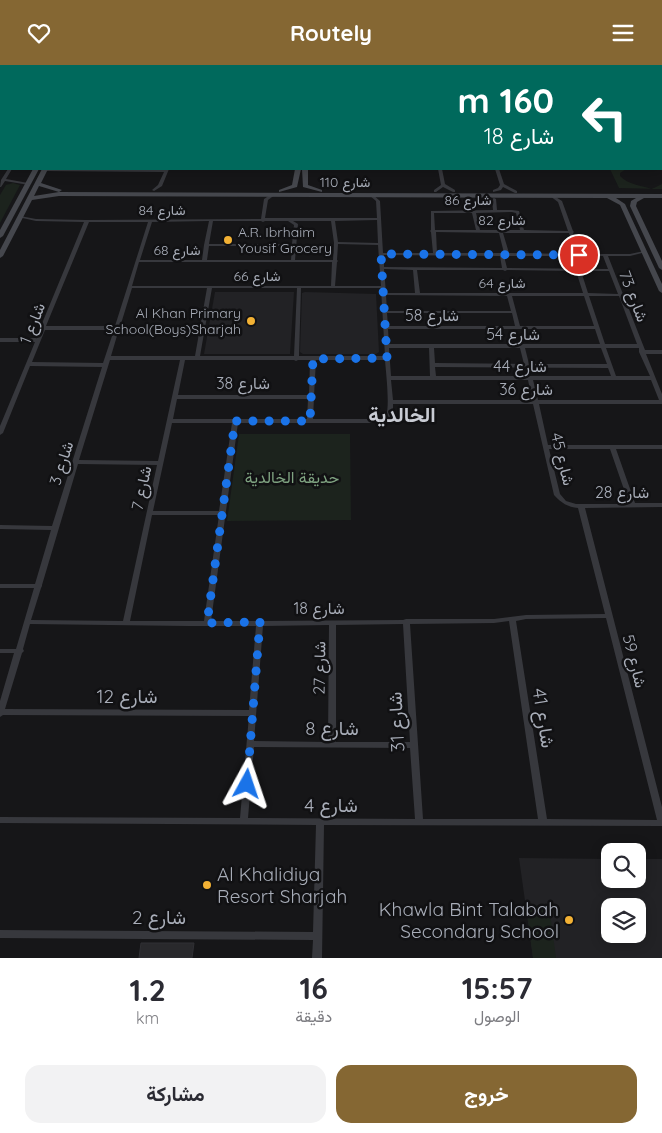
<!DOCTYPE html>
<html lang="ar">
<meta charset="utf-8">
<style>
:root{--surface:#fff;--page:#f2f2f3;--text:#2b2b33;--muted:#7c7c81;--accent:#856733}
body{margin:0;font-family:Quicksand,Vazirmatn,sans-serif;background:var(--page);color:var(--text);direction:rtl;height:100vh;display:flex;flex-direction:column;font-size:19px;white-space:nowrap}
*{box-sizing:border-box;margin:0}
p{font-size:16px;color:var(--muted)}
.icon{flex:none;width:28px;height:28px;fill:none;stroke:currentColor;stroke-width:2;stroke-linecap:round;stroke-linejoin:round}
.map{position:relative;height:893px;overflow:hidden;direction:ltr}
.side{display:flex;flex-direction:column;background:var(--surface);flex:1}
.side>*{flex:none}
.banner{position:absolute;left:0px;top:0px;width:662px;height:105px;box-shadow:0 2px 12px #0003;direction:rtl;background:#00695c;color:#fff;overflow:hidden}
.fabs{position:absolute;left:601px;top:778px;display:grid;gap:10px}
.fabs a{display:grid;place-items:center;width:45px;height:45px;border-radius:10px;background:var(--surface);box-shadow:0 2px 12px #0003;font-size:25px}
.pin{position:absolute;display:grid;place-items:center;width:42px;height:42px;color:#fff;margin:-21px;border:2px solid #fff;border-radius:50%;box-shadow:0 1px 5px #0007}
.me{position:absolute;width:55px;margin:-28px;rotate:5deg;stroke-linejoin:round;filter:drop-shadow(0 0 4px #0008)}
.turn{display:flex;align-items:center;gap:18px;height:105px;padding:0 25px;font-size:22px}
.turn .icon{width:65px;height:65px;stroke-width:2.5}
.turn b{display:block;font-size:35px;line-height:42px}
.eta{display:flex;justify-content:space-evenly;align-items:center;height:85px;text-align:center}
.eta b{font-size:30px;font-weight:700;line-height:35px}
.primary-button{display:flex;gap:10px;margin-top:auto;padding:10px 25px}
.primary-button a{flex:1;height:58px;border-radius:15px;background:var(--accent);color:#fff;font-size:20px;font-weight:700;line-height:58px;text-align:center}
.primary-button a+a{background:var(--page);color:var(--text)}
header{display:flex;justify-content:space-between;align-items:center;height:65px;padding:0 25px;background:var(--accent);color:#fff;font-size:22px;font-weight:700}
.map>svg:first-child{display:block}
</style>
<header><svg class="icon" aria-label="menu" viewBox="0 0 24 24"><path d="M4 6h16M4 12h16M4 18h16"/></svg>Routely<svg class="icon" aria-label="heart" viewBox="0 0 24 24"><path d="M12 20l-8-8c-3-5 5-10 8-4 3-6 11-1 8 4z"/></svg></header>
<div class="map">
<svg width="662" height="893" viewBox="0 0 662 893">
<rect width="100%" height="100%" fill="#161618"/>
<!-- built -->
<g fill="#222225" fill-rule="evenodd">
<polygon points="215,227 294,227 290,289 204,289"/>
<polygon points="305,227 376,229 379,287 376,289 303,289 300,287 302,228"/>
<path d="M 519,793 L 610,794 L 610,814 L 638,814 L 638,794 L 662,794 L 662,893 L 533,893 ZM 610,841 L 638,841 L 638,869 L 610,869 Z"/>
</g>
<!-- green -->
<g fill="#1c231d">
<path d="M 610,104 L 626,104 L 620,108 L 620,111 C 628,120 644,121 652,124 L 662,119 L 662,124 L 619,123 Z"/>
<polygon points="13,118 20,120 0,158 0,130 6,120"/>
<polygon points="239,369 350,369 351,455 227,456"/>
<polygon points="526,840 549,841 556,893 533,893"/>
</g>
<!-- building -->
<polygon fill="#29292c" stroke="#303034" points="141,878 194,878 192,893 139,893"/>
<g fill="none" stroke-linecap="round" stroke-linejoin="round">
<!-- street -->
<g fill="#37383d" fill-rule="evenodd">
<polygon points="261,0 277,0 275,1 261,1"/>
<polygon points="285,0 290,0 291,1 287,1"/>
<polygon points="430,0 438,0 434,1 429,1"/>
<polygon points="8,104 12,104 6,114 28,118 29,118 29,120 5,116 1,122 0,122 1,115"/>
<polygon points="44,104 165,105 165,104 169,104 162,121 154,126 152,125 158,120 164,107 45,106 44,106"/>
<polygon points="438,104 442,104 445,119 455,125 455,127 453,127 443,122 436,127 434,127 434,125 441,120"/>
<polygon points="495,104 499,104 504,119 517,126 517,128 515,128 503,122 501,125 493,127 493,125 498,123 500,120"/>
<path d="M 273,128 L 276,129 L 268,135 L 265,153 L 377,153 L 376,136 L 369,130 L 372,129 L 380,136 L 383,188 L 433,188 L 431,167 L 430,166 L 431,165 L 431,146 L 493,145 L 492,134 L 494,133 L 496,134 L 497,145 L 512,145 L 519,146 L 524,165 L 568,166 L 558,137 L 550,131 L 550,129 L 551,129 L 562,136 L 573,166 L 574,167 L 573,168 L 581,189 L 630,189 L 644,186 L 646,187 L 630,191 L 608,191 L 645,285 L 662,285 L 662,289 L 646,289 L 662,329 L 662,339 L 539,339 L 548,380 L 662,380 L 662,384 L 616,384 L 635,438 L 662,438 L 662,442 L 585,443 L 662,742 L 662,761 L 324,760 L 322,893 L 312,893 L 313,875 L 0,873 L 0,865 L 313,867 L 316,760 L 0,758 L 0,752 L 240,753 L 249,651 L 3,650 L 0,652 L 0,636 L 14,588 L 0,588 L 0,584 L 16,584 L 34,523 L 0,523 L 0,519 L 35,519 L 51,465 L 0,464 L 0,460 L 52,461 L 102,302 L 30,301 L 3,368 L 0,370 L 0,361 L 35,277 L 0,277 L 0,273 L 36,273 L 84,157 L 36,156 L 18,152 L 20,151 L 36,154 L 87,155 L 261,154 L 264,134 ZM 512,147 L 516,148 L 520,165 L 480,165 L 476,148 ZM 434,148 L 472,148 L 476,165 L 435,165 ZM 377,155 L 378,178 L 338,177 L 335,156 ZM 209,156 L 204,180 L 202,195 L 140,195 L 152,157 ZM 213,156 L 261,156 L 263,157 L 265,156 L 288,156 L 294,160 L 292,179 L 209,179 ZM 293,156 L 331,156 L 334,178 L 333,195 L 295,195 L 298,159 ZM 89,157 L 148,157 L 115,261 L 46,261 ZM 436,167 L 499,168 L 504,188 L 437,188 ZM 503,168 L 569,168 L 576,189 L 509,188 ZM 338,179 L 378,180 L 381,221 L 335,221 L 337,197 L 338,196 L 337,195 ZM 209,181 L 292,181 L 291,195 L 207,195 ZM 384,190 L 500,191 L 502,203 L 384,202 ZM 504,191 L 603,191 L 608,204 L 507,203 ZM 139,197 L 332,197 L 331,221 L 132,221 ZM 384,204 L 413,205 L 415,228 L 386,228 ZM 417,205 L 503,205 L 505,206 L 507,205 L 576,206 L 583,228 L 420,228 ZM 581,206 L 609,206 L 618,229 L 588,228 ZM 132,223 L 207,223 L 195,291 L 111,291 L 119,264 L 121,263 L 120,262 ZM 212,223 L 297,223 L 294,291 L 200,291 ZM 301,223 L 381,223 L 385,291 L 299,291 ZM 386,230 L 507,231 L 511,246 L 387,246 ZM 512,231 L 584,231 L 594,261 L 520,261 ZM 589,231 L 619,231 L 637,279 L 605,279 ZM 387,248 L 512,248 L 515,261 L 388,261 ZM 388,264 L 595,264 L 600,279 L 389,279 ZM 45,265 L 114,265 L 103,298 L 32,297 ZM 389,283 L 429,283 L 430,311 L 391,311 ZM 434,283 L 520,283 L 524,299 L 435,298 ZM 525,283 L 601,283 L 607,299 L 529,299 ZM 606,283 L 639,283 L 639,287 L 650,311 L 616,311 ZM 110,295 L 180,295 L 158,396 L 79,395 ZM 185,295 L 294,295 L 296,296 L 298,295 L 310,295 L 309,330 L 178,330 ZM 316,295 L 385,295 C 386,308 390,340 386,352 L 373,354 L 313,354 L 314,333 L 315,332 L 314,331 ZM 435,302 L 608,303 L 611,311 L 436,311 ZM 391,315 L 528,315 L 532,335 L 393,335 ZM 533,315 L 651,315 L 659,335 L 538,335 ZM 177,334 L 308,334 L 307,354 L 173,354 ZM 393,339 L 533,339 L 554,430 C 561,438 568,442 578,443 L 605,549 L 526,550 L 494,554 L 406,554 L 403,555 L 263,556 L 260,555 L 257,556 L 211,556 L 238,358 L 373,358 L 390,354 L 393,349 ZM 172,358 L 232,358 L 219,446 L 153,446 ZM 549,384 L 610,384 L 629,439 L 576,439 L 566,436 L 560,429 ZM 78,399 L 157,400 L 123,556 L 31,555 L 41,523 L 42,521 L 42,520 ZM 152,450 L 219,450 L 204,556 L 130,556 ZM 606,553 L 657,755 L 547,754 L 516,556 L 526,554 ZM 509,556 L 538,754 L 423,754 L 410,559 L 494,558 ZM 30,559 L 188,561 L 256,561 L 249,645 L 5,644 L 22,588 L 24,586 L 23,584 ZM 403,559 L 410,677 L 336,677 L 336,560 ZM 329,560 L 328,677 L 254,676 L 263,561 ZM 254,682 L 410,683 L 415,754 L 248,753 Z"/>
</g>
<!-- secondary -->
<g fill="#45474d" fill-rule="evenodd">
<polygon points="505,0 512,0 512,1 506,1"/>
<rect x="661" y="13" width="1" height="3"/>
<rect x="661" y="54" width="1" height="4"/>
<polygon points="33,104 39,104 3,171 0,173 0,165"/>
<polygon points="42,104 48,104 41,118 62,125 59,127 39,121 34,131 59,127 662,129 662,133 644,133 637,137 636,141 662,196 662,205 659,203 630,141 631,136 636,133 616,133 625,139 662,219 662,228 659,226 620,140 607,133 59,131 32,135 3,191 0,193 0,185"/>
<polygon points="295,104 301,104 297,122 279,127 279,125 292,120"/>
<polygon points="302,104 308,104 308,120 322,125 322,127 303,122"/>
</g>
</g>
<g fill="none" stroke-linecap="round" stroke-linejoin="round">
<!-- route -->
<polyline stroke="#1a73e8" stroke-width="9" stroke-dasharray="0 16.2" points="247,719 260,557 207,558 235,356 310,356 313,294 387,293 381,189 579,190"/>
</g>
<!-- markers -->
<g fill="#f2b134" stroke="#111113" stroke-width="2">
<circle cx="228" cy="175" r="5"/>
<circle cx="251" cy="256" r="5"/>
<circle cx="207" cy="820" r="5"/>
<circle cx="569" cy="855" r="5"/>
</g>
<g text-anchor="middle" stroke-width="5" stroke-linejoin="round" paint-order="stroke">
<!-- far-street labels -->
<g font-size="14" fill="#a8adb8" stroke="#111113">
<text x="345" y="122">شارع 110</text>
<text x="468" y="140">شارع 86</text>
<text x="162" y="150">شارع 84</text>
<text x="502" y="160">شارع 82</text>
<text x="177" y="190">شارع 68</text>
<text x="257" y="216">شارع 66</text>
<text x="502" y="223">شارع 64</text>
</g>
<!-- far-poi labels -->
<g font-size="14" fill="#a8adb8" stroke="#111113" text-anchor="start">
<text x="238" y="172">A.R. Ibrhaim<tspan x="238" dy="16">Yousif Grocery</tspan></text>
<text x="241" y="253" text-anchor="end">Al Khan Primary<tspan x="241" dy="16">School(Boys)Sharjah</tspan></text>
</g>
<!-- street labels -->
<g font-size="16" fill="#a8adb8" stroke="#111113">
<text transform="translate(634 231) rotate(69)" y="6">شارع 73</text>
<text x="432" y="256">شارع 58</text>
<text transform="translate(32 258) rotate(-68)" y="6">شارع 1</text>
<text x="513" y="275">شارع 54</text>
<text x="520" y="307">شارع 44</text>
<text x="243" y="324">شارع 38</text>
<text x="526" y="330">شارع 36</text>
<text transform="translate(563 394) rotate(76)" y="6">شارع 45</text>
<text transform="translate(61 398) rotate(-72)" y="6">شارع 3</text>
<text transform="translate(141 423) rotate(-78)" y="6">شارع 7</text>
<text x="622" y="433">شارع 28</text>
<text x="319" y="549">شارع 18</text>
<text transform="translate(635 596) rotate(76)" y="6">شارع 59</text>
<text transform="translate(319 603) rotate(-89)" y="6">شارع 27</text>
</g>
<!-- park labels -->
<g font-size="16" fill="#7fa381" stroke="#111113">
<text x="292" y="418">حديقة الخالدية</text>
</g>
<!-- near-street labels -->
<g font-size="19" fill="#a8adb8" stroke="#111113">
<text x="127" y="638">شارع 12</text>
<text transform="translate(544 653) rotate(81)" y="7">شارع 41</text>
<text transform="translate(396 657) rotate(-93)" y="7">شارع 31</text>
<text x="332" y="670">شارع 8</text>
<text x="331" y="747">شارع 4</text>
<text x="159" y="859">شارع 2</text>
</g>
<!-- near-poi labels -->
<g font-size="19" fill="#a8adb8" stroke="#111113" text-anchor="start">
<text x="217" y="816">Al Khalidiya<tspan x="217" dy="22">Resort Sharjah</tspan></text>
<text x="559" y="851" text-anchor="end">Khawla Bint Talabah<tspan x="559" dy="22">Secondary School</tspan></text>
</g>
<!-- district labels -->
<g font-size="21" font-weight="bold" fill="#c9ccd4" stroke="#111113">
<text x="402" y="357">الخالدية</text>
</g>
</g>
</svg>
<div class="fabs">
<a><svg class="icon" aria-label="search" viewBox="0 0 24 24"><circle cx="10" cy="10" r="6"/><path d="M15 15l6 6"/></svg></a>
<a><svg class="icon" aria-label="layers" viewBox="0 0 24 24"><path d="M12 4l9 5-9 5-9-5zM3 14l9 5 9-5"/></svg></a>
</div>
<div class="pin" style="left:579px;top:190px;background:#d93025"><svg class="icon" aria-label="arrive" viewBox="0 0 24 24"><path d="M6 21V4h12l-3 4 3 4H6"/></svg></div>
<svg class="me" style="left:247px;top:719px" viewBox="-20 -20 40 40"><path d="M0-17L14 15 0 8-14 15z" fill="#1a73e8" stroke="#fff" stroke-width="4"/></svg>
<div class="banner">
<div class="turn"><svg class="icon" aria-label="left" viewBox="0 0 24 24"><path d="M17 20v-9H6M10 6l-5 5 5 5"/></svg><div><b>160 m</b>شارع 18</div></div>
</div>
</div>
<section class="side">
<div class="eta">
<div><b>15:57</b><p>الوصول</p></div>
<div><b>16</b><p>دقيقة</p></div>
<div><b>1.2</b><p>km</p></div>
</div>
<div class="primary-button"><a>خروج</a><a>مشاركة</a></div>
</section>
